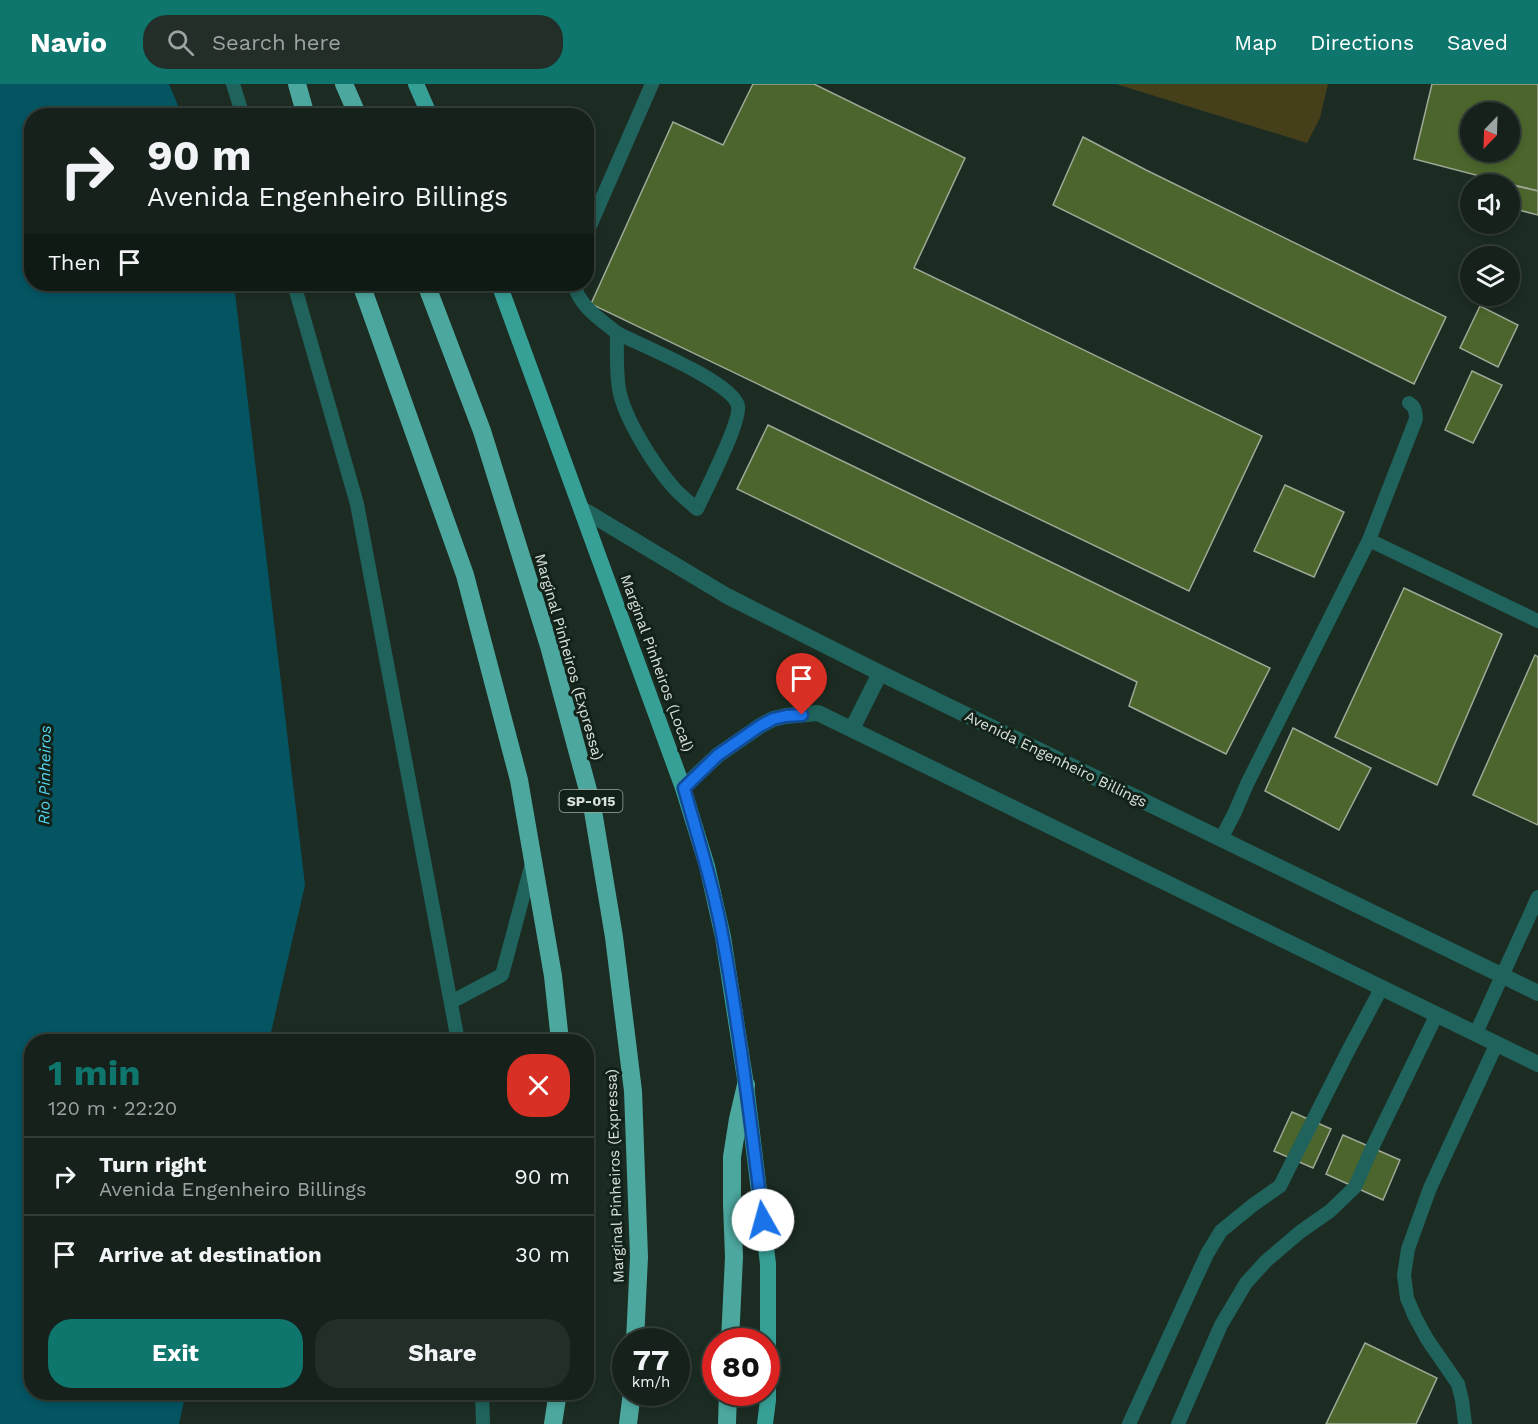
<!DOCTYPE html>
<meta charset="utf-8">
<style>
:root{--surface:#15211a;--page:#222e27;--text:#f1f3f6;--muted:#9da3a2;--line:#343e39;--accent:#0f766e}
body{margin:0;font-family:"Work Sans",sans-serif;background:var(--page);color:var(--text);height:100vh;display:flex;flex-direction:column;font-size:22px;white-space:nowrap}
*{box-sizing:border-box;margin:0}
p{font-size:20px;color:var(--muted)}
.icon{flex:none;width:33px;height:33px;fill:none;stroke:currentColor;stroke-width:2;stroke-linecap:round;stroke-linejoin:round}
.map{position:relative;flex:1;overflow:hidden}
.sheet{position:absolute;left:24px;top:950px;width:570px;height:366px;display:flex;flex-direction:column;background:var(--surface);border-radius:24px;box-shadow:0 3px 9px #0003,0 0 0 2px var(--line)}
.sheet>*{flex:none}
.banner{position:absolute;left:24px;top:24px;width:570px;height:183px;border-radius:24px;box-shadow:0 3px 9px #0003,0 0 0 2px var(--line);background:#15211a;color:var(--text);overflow:hidden}
.needle{width:39px;rotate:203deg}
.fabs{position:absolute;left:1460px;top:18px;display:grid;gap:12px}
.fabs a{display:grid;place-items:center;width:60px;height:60px;border-radius:50%;background:var(--surface);box-shadow:0 3px 9px #0003,0 0 0 2px var(--line);font-size:30px}
.speed{position:absolute;left:612px;top:1244px;display:flex;gap:12px;font-size:30px;font-weight:700;text-align:center}
.speed>*{display:grid;place-content:center;width:78px;height:78px;border-radius:50%;background:var(--surface);box-shadow:0 3px 9px #0003,0 0 0 2px var(--line);line-height:1}
.speed small{font-size:15px;font-weight:400}
.speed .limit{border:9px solid #d22;background:#fff;color:#111}
.pin{position:absolute;display:grid;place-items:center;width:51px;height:51px;color:#fff;margin:-62px -26px;border-radius:50% 50% 50% 0;rotate:-45deg;box-shadow:0 0 6px #0007}
.pin .icon{rotate:45deg}
.me{position:absolute;width:66px;margin:-33px;rotate:353deg;stroke-linejoin:round;filter:drop-shadow(0 0 4px #0008)}
.turn{display:flex;align-items:center;gap:21px;height:126px;padding:0 24px;font-size:27px}
.turn .icon{width:78px;height:78px;stroke-width:2.5}
.turn b{display:block;font-size:42px;line-height:51px}
.then{display:flex;align-items:center;height:57px;padding:0 24px;background:#0003;gap:12px;font-size:22px}
.round{display:grid;place-items:center;flex:none;width:63px;height:63px;border-radius:24px;background:var(--page)}
.head{display:flex;align-items:center;justify-content:space-between;height:102px;padding:0 24px}
h1{font-size:36px;font-weight:700;line-height:45px;color:var(--accent)}
.button{display:flex;gap:12px;margin-top:auto;padding:12px 24px}
.button a{flex:1;height:69px;border-radius:24px;background:var(--accent);color:#fff;font-size:24px;font-weight:700;line-height:69px;text-align:center}
.button a+a{background:var(--page);color:var(--text)}
ul{padding:0;list-style:none}
li{display:flex;align-items:center;gap:18px;height:78px;padding:0 24px;border-top:2px solid var(--line)}
li div{flex:1}
li b{display:block;font-size:22px}
li em{font-style:normal}
header{display:flex;align-items:center;gap:36px;box-sizing:border-box;height:84px;padding:0 30px;background:var(--accent);color:#fff}
header strong{font-size:28px}
nav{display:flex;gap:33px;margin-inline-start:auto;font-size:21px}
.search{width:420px;height:54px;background:var(--page);display:flex;align-items:center;gap:15px;box-sizing:border-box;padding:0 21px;border-radius:24px;color:var(--muted);font-size:22px}
.map>svg:first-child{display:block}
</style>
<header>
<strong>Navio</strong>
<div class="search"><svg class="icon" aria-label="search" viewBox="0 0 24 24"><circle cx="10" cy="10" r="6"/><path d="M15 15l6 6"/></svg>Search here</div>
<nav><a>Map</a><a>Directions</a><a>Saved</a></nav>
</header>
<div class="map">
<svg width="1538" height="1340" viewBox="0 0 1538 1340">
<rect width="100%" height="100%" fill="#1c2c22"/>
<!-- green -->
<polygon fill="#45401a" points="1116,0 1328,0 1320,34 1307,59"/>
<!-- water -->
<polygon fill="#045462" points="0,0 169,0 182,31 32,32 32,200 234,200 305,801 269,957 32,957 32,1308 186,1308 179,1340 0,1340"/>
<!-- building -->
<g fill="#4b652c" stroke="#9fa897" stroke-width="1.5" fill-rule="evenodd">
<polygon points="753,0 814,0 965,74 914,184 1262,352 1189,507 591,220 673,38 723,61"/>
<path d="M 1432,0 L 1538,0 L 1538,107 L 1414,75 ZM 1470,28 L 1509,28 L 1509,68 L 1470,68 Z"/>
<polygon points="1083,53 1146,86 1446,233 1414,300 1053,121"/>
<polygon points="1516,102 1538,107 1538,131 1511,124"/>
<polygon points="1480,222 1518,241 1498,283 1460,264"/>
<polygon points="1472,287 1502,301 1473,359 1445,346"/>
<polygon points="768,341 1270,584 1226,670 1129,622 1137,598 737,405"/>
<polygon points="1285,401 1344,428 1314,493 1254,467"/>
<polygon points="1404,504 1502,550 1437,701 1335,653"/>
<polygon points="1535,571 1538,573 1538,741 1473,711"/>
<polygon points="1293,644 1371,684 1339,746 1265,707"/>
<polygon points="1292,1028 1331,1045 1313,1084 1274,1067"/>
<polygon points="1343,1051 1400,1076 1383,1116 1326,1090"/>
<polygon points="1365,1259 1437,1294 1416,1340 1326,1340"/>
</g>
<g fill="none" stroke-linecap="round" stroke-linejoin="round">
<!-- service -->
<g stroke="#20625c" stroke-width="14">
<polyline points="233,0 243,32"/>
<polyline points="586,151 652,0"/>
<polyline points="294,200 357,420 458,957"/>
<path d="M 574,200 C 579,222 600,235 617,249"/>
<path d="M 617,249 C 640,261 733,298 738,322 C 741,338 705,408 697,425 C 689,418 680,411 673,403 C 654,381 624,334 619,305 C 616,287 617,267 617,249 Z"/>
<polyline points="1369,456 1538,537"/>
<path d="M 1221,755 L 1235,728 L 1247,700 L 1369,456 L 1416,335 C 1416,328 1415,323 1409,319"/>
<polyline points="451,918 502,891 532,779"/>
<polyline points="1476,949 1538,813"/>
<polyline points="482,1308 483,1340"/>
<polyline points="1129,1340 1207,1170 1221,1147 1253,1121 1280,1102 1347,969 1382,903"/>
<polyline points="1178,1340 1221,1241 1246,1199 1266,1177 1300,1148 1330,1127 1355,1103 1372,1064 1437,930"/>
<polyline points="1465,1340 1462,1316 1458,1300 1427,1255 1415,1233 1407,1214 1404,1191 1408,1165 1430,1104 1497,959"/>
</g>
<!-- tertiary -->
<g stroke="#20625c" stroke-width="16">
<polyline points="582,425 727,512 880,589 1538,909"/>
<polyline points="852,645 880,589"/>
<polyline points="683,704 718,671 760,642 773,635 786,632 818,629 1538,980"/>
</g>
<!-- trunk -->
<g stroke="#36a096" stroke-width="16">
<polyline points="416,0 430,32"/>
<polyline points="499,200 683,704 707,782 723,853 746,1001 768,1180 768,1316 765,1340"/>
</g>
<!-- motorway -->
<g stroke="#4ca89f" stroke-width="18">
<polyline points="297,0 306,32"/>
<polyline points="344,0 358,32"/>
<polyline points="361,200 465,491 519,696 553,892 560,957"/>
<polyline points="426,200 482,347 549,562 592,721 614,853 633,1007 639,1173 635,1257"/>
<polyline points="730,1257 734,1173 732,1120 732,1073 738,1035 746,1001"/>
<polyline points="553,1340 558,1308"/>
<polyline points="628,1340 632,1308"/>
<polyline points="727,1340 728,1308"/>
</g>
</g>
<g fill="none" stroke-linecap="round" stroke-linejoin="round">
<defs>
<path id="route" d="M 763,1136 C 751,1042 740,948 723,855 C 714,804 698,754 684,704 L 718,671 L 760,642 L 773,635 L 786,632 L 802,631"/>
</defs>
<!-- route casing -->
<use href="#route" stroke="#114b97" stroke-width="15"/>
<!-- route -->
<use href="#route" stroke="#1a73e8" stroke-width="10"/>
</g>
<g text-anchor="middle" stroke-width="6" stroke-linejoin="round" paint-order="stroke">
<!-- shield labels -->
<rect fill="#132219" stroke="#9ca7a0" stroke-width="1.5" x="559.5" y="706" width="63" height="22" rx="4.5"/>
<g font-size="14" font-weight="bold" fill="#d7e0da">
<text x="591" y="722">SP-015</text>
</g>
<!-- street labels -->
<g font-size="15" fill="#d7e0da" stroke="#132219">
<text transform="translate(569 573) rotate(74)" y="5">Marginal Pinheiros (Expressa)</text>
<text transform="translate(657 579) rotate(70)" y="5">Marginal Pinheiros (Local)</text>
<text transform="translate(1056 675) rotate(26)" y="5">Avenida Engenheiro Billings</text>
<text transform="translate(615 1092) rotate(-92)" y="5">Marginal Pinheiros (Expressa)</text>
</g>
<!-- water labels -->
<g font-size="16" font-style="italic" fill="#54d7f2" stroke="#132219">
<text transform="translate(44 691) rotate(-89)" y="6">Rio Pinheiros</text>
</g>
</g>
</svg>
<div class="fabs">
<a><svg class="needle" viewBox="-14 -14 28 28"><path d="M0-13l5 13h-10z" fill="#e53935"/><path d="M0 13l5-13h-10z" fill="#9da3a2"/></svg></a>
<a><svg class="icon" aria-label="sound" viewBox="0 0 24 24"><path d="M4 9h4l5-4v14l-5-4H4zM17 9q2 3 0 6"/></svg></a>
<a><svg class="icon" aria-label="layers" viewBox="0 0 24 24"><path d="M12 4l9 5-9 5-9-5zM3 14l9 5 9-5"/></svg></a>
</div>
<div class="speed"><div>77<small>km/h</small></div><div class="limit">80</div></div>
<div class="pin" style="left:802px;top:631px;background:#d93025"><svg class="icon" aria-label="arrive" viewBox="0 0 24 24"><path d="M6 21V4h12l-3 4 3 4H6"/></svg></div>
<svg class="me" style="left:763px;top:1136px" viewBox="-20 -20 40 40"><circle r="19" fill="#fff"/><path d="M0-13L10 11 0 6-10 11z" fill="#1a73e8"/></svg>
<div class="banner">
<div class="turn"><svg class="icon" aria-label="right" viewBox="0 0 24 24"><path d="M7 20v-9h11M14 6l5 5-5 5"/></svg><div><b>90 m</b>Avenida Engenheiro Billings</div></div>
<div class="then">Then<svg class="icon" aria-label="arrive" viewBox="0 0 24 24"><path d="M6 21V4h12l-3 4 3 4H6"/></svg></div>
</div>
<section class="sheet">
<div class="head"><div><h1>1 min</h1><p>120 m · 22:20</p></div><a class="round" style="background:#d93025;color:#fff"><svg class="icon" aria-label="close" viewBox="0 0 24 24"><path d="M6 6l12 12M18 6L6 18"/></svg></a></div>
<ul>
<li><svg class="icon" aria-label="right" viewBox="0 0 24 24"><path d="M7 20v-9h11M14 6l5 5-5 5"/></svg><div><b>Turn right</b><p>Avenida Engenheiro Billings</p></div><em>90 m</em></li>
<li><svg class="icon" aria-label="arrive" viewBox="0 0 24 24"><path d="M6 21V4h12l-3 4 3 4H6"/></svg><div><b>Arrive at destination</b></div><em>30 m</em></li>
</ul>
<div class="button"><a>Exit</a><a>Share</a></div>
</section>
</div>
